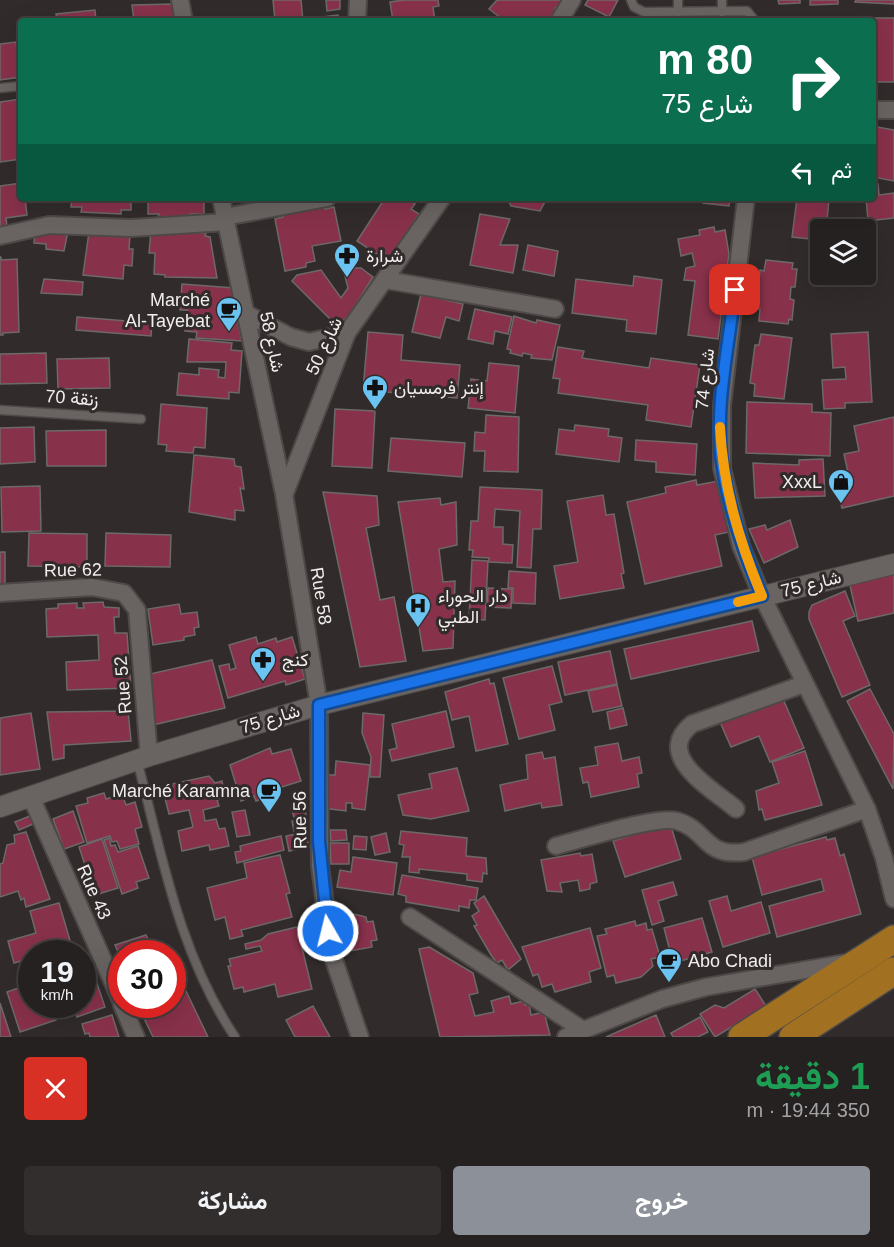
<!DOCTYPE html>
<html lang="ar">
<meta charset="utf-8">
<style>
:root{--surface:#252120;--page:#312e2d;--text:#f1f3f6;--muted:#a3a3a5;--line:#423e3e;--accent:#8c9099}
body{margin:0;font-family:Arial,Vazirmatn,sans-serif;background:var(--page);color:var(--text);direction:rtl;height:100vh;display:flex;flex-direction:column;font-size:22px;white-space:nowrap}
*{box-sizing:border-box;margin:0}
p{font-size:20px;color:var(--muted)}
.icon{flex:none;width:33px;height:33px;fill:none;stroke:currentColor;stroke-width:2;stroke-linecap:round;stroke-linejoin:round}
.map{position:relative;height:1037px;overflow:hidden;direction:ltr}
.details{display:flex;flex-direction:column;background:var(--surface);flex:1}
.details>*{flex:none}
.hud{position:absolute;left:18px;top:18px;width:858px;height:183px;border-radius:6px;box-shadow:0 6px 24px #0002,0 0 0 2px var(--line);direction:rtl;background:#0b6e4f;color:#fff;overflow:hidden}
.tools{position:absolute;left:810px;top:219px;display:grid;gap:12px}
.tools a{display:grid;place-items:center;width:66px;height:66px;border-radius:6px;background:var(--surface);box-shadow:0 6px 24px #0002,0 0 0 2px var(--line);font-size:30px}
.speed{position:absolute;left:18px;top:940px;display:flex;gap:12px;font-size:30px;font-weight:700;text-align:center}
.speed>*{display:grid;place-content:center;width:78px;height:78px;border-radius:50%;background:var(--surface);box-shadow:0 6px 24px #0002,0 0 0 2px var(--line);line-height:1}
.speed small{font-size:15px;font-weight:400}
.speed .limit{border:9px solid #d22;background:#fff;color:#111}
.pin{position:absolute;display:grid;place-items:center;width:51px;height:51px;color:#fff;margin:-26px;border-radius:12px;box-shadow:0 3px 9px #0006}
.me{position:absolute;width:66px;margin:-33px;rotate:352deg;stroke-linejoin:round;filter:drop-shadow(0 0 4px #0008)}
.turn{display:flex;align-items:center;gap:21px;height:126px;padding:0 24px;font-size:27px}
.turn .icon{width:78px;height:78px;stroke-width:2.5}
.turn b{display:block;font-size:42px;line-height:51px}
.then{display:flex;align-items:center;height:57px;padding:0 24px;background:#0003;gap:12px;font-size:22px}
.round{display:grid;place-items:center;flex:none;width:63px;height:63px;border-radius:6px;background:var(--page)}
.summary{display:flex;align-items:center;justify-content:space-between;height:102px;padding:0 24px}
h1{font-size:36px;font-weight:700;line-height:45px;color:#1e9e55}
.primary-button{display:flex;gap:12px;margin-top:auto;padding:12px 24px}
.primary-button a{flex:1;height:69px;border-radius:6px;background:var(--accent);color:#fff;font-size:24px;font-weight:700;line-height:69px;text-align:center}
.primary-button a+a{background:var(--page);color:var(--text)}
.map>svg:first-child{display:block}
</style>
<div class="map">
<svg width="894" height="1037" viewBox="0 0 894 1037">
<rect width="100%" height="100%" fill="#312c2b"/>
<!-- building -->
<g fill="#88314b" stroke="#6d6869" stroke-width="1.5">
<polygon points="273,0 301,0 303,21 275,21"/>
<polygon points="326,0 340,0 340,9 327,11"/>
<polygon points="403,0 438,0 439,6 433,7 435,21 393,21 390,2"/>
<polygon points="497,0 566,0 555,8 556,14 552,21 505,21 489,9"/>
<polygon points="588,0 618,0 609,17 585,5"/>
<polygon points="778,0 800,0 800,3 779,4"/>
<polygon points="810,0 838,0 838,4 810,5"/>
<polygon points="856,0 894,0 894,4 855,2"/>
<polygon points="172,4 175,21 134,21 132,5"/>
<polygon points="95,10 96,21 52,21 57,20 56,14"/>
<polygon points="338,15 339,21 322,21 322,17"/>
<polygon points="863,18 894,18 894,82 873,82 873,21 863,21"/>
<polygon points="16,42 17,49 21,48 21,77 0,80 0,44"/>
<polygon points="21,99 21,159 0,162 0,102"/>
<polygon points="877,127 894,130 894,181 873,177 873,145"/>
<polygon points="21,183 21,198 25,198 27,215 6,218 7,227 0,228 0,186"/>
<polygon points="878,184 879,195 894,193 894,218 868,221 866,198 873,198 873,185"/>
<polygon points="72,198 131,198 131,210 121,210 121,214 81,212 82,207 71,207"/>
<polygon points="148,198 204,198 204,214 190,214 189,219 158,218 159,214 148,214"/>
<polygon points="385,198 406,198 415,204 411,209 419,214 391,258 382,252 380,256 357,241"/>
<polygon points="507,198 547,198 540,211 511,206"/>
<polygon points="704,198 730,198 729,206 703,203"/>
<polygon points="797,198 829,200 826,230 820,230 820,240 792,237"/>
<polygon points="324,205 325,209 334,207 341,241 312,246 315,261 306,263 306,267 285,271 275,219 283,217 282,213"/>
<polygon points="480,214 510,219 500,245 518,245 513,273 470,265"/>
<polygon points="714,227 715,232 725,230 729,254 718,339 688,335 695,281 684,280 686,268 695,266 692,253 681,256 678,239 700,235 699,230"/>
<polygon points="68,231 64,251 46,249 46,244 34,243 35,232"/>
<polygon points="151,231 206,233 205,236 210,237 217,278 165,277 165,275 154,274 155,253 149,253"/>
<polygon points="89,232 130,235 129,249 133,249 132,266 124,265 123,279 83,275"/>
<polygon points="528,245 558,251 554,276 523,270"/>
<polygon points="0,256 2,260 17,259 19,332 3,333 3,335 0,335"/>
<polygon points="766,260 793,263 792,269 797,269 795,287 791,287 790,299 794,300 792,320 789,319 788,324 759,321 760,309 756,308 760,270 764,271"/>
<polygon points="343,268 361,268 373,277 350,314 341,323 334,323 292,281 297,275 321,270 341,298 348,288"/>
<polygon points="634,276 662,280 656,334 626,331 627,320 572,313 576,279 633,286"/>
<polygon points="44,279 83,282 82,295 41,293"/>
<polygon points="182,284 234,288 237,302 233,302 242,341 196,338 197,332 185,331 187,310 180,310"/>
<polygon points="421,294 463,304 459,321 446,317 440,338 412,332"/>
<polygon points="475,309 512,317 508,334 495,331 493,344 468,339"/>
<polygon points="514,316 536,323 537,320 560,325 552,360 531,358 532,355 523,353 522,356 510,353 511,350 507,349"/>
<polygon points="77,317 152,323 151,336 76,330"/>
<polygon points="368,332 403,335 401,360 460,365 457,398 363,390"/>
<polygon points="868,332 872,402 845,403 845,408 824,409 822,380 846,379 845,367 833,368 831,334"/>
<polygon points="761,334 792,338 784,399 754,396 755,384 750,383 755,345 759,345"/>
<polygon points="189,339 232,343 231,350 242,351 239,393 229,392 229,399 177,395 179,373 199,375 199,368 219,370 218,377 225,378 226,362 187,362"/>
<polygon points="558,347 584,351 582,358 649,368 651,358 700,365 691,427 646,420 648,405 558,393 560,379 553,378"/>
<polygon points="46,353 47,383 0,384 0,354"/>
<polygon points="109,358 110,388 58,389 57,359"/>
<polygon points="489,363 519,366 515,413 468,408 471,379 487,381"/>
<polygon points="747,402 812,404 812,412 831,413 830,456 746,453"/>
<polygon points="161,404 207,408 205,448 194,447 193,453 166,451 167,445 158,444"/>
<polygon points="335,409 375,411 372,468 332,466"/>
<polygon points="486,415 519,417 518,472 484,471 485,451 474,451 475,432 485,433"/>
<polygon points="894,417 894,496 842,508 837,486 850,482 844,454 859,451 854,426"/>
<polygon points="575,425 609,429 608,436 622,438 619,462 556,454 559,429 574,431"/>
<polygon points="34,427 35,462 0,464 0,428"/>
<polygon points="106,430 106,466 47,466 46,431"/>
<polygon points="391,438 465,443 462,477 388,471"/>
<polygon points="636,440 697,444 695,475 656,472 656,462 635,460"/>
<polygon points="194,455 234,459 235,466 241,467 244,489 240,488 244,511 235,510 235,520 189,512"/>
<polygon points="823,459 825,496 755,498 753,463 799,465 799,460"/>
<polygon points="696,480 697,485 718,481 729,532 715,535 722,566 645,584 627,502 666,493 665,487"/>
<polygon points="40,486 41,531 2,532 1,487"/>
<polygon points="480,487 542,490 541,529 533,529 531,568 517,567 520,511 495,509 494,527 503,527 503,544 513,545 512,563 489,562 489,558 472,557 473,550 469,550 471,521 478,521"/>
<polygon points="323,492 377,496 379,525 366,528 380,600 394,597 406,661 360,667"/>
<polygon points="603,495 606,515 614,514 624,573 621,574 624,588 560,599 554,566 578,562 567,501"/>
<polygon points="440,498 441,505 456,502 457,545 439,549 443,582 455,581 453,648 423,651 398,502"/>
<polygon points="790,520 798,547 764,563 749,529 765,525 767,530"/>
<polygon points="29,533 87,534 87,567 28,566"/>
<polygon points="106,533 171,535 170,567 105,566"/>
<rect x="0" y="552" width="5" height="33"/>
<polygon points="472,560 488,561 485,620 469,619"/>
<polygon points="509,571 536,573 535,604 513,603 513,588 508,588"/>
<polygon points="894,571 894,613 858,621 849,581"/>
<polygon points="488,588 512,589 511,608 487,607"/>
<polygon points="845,591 855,616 843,621 870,685 842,697 809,619 809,612 812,605"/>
<polygon points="103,602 104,607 119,608 119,617 114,617 115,633 127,633 131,688 67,690 66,662 99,660 98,635 47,637 46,609 58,608 58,604 77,603 77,608 84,608 83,603"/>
<polygon points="179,604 181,614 197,612 199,627 194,628 195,635 184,637 184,640 153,645 148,609"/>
<polygon points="752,621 759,651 631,679 624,649"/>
<polygon points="256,637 258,644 276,638 277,642 292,637 305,679 286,685 285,681 228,698 219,666 229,664 230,670 236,668 229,645"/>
<polygon points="610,651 617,684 565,695 558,662"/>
<polygon points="212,660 225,708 153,725 150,674"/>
<polygon points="552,666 562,702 549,705 555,730 519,739 503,678"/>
<polygon points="489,679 490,684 494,683 508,744 476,751 469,716 452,720 445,692"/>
<polygon points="617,685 622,706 593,712 588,691"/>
<polygon points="870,689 894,734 893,789 847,701"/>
<polygon points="781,694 804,748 770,762 759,736 731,747 720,722"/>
<polygon points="623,708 627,725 610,729 607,712"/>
<polygon points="128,711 131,741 64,745 64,758 53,760 47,712"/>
<polygon points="446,711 454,747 392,761 389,750 397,748 392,724"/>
<polygon points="31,713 40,769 0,775 0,718"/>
<polygon points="363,713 384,715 380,777 370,777 371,757 362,733"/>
<polygon points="618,743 622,761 639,757 642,773 637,774 639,787 591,797 588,782 583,783 580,768 598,765 595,747"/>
<polygon points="270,748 272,754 291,749 301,781 262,793 264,798 256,801 254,796 241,801 230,765"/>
<polygon points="805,751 822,805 765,820 762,809 759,810 756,791 779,783 772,762"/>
<polygon points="542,752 544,759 555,757 562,805 542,808 541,803 505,811 500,785 528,779 526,755"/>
<polygon points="336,761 370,765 365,810 352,808 352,803 346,803 346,811 323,808 327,775 335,775"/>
<polygon points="457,768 469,811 431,819 403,815 398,795 432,788 429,774"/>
<polygon points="209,776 215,783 222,781 225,798 217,800 219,806 203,810 205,821 216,819 219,829 225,828 229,846 210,850 209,845 182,851 178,831 193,827 189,810 169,814 163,790 173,788 172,784"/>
<polygon points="104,793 106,799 122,794 126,805 135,802 142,827 135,829 139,844 120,849 117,841 112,842 110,836 87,843 76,806 88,803 87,798"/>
<polygon points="304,806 306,815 294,817 291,808"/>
<polygon points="245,810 250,835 237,837 232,812"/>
<polygon points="73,811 84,842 64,849 53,819"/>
<polygon points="30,816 33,824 19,830 15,822"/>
<polygon points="305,819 307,828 294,831 292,821"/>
<polygon points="670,823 681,859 625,877 613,841"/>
<polygon points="330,830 346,830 347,840 331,841"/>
<polygon points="401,831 467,838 466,856 486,858 487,874 483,873 482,882 467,880 467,874 419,869 419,873 409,872 410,857 402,857 404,845 399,844"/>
<polygon points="26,832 50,899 26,907 24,898 21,900 18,891 0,897 0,864 3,863 7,845 15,843 14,835"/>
<polygon points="305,832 309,847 289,851 286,836"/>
<polygon points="386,833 390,852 375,855 371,837"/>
<polygon points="281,836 284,850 237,863 235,852 241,851 240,846"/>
<polygon points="354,836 367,837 366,850 353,849"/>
<polygon points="826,837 827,840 835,838 840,856 844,854 861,914 777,937 769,906 824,891 821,879 762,895 752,857"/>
<polygon points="109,838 111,846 115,845 118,852 138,846 149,878 136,882 138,888 122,894 104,840"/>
<polygon points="102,839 118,888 95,895 79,847"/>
<polygon points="330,843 349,843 349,864 331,864"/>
<polygon points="580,853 581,856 592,854 597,882 590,884 590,889 580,891 578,880 560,883 562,892 547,891 541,860"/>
<polygon points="280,855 290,893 286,894 292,917 241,930 243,936 230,939 225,917 215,920 207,888 247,878 244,863"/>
<polygon points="353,857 397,863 393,895 337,887 340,870 351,872"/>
<polygon points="402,875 478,888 476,900 470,900 469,908 459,906 459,911 406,902 406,896 398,894"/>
<polygon points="673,882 677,895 658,901 664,921 652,925 642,890"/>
<polygon points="484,896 521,959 508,970 502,960 497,963 491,955 474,926 477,925 472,916 479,911 474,903"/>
<polygon points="727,896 731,911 761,902 770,933 723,947 709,901"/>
<polygon points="59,903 74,954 32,954 32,958 14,963 8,941 36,933 30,911"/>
<polygon points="354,914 366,917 367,922 373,921 377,940 371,941 372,947 345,952 343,943 339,944 336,918"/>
<polygon points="702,918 712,952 673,963 664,928"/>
<polygon points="635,921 636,926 646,923 647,930 652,929 660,957 651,959 653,966 641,977 616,983 614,975 607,977 597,936 607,934 605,929"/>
<polygon points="297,927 312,989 278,997 275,984 244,992 243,987 234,989 228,966 231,966 229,959 262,951 260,946 246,949 245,944 261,940 268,934"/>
<polygon points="590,928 601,968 589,972 591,982 555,992 552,984 542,987 538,974 533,976 522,947"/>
<polygon points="146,935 155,954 122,954 122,961 115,945"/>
<polygon points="429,947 473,973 478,993 469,995 475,1016 494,1012 491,1001 509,996 511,1004 524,1001 525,1005 529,1004 531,1015 544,1012 550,1035 440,1037 419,949"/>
<polygon points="90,963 105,1007 77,1017 73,1005 82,1005 82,966"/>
<polygon points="32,983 32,1005 51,1005 56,1020 20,1032 7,992"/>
<polygon points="755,989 766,1006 715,1037 700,1014 715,1005 724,1008"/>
<polygon points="186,991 208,1037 153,1037 141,1012 157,1005 172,1005 172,998"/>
<polygon points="0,1003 11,1037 0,1037"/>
<polygon points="313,1006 330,1037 295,1037 286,1020"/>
<polygon points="112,1015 119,1037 90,1037 89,1033 85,1034 82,1024"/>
<polygon points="656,1015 665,1037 606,1037"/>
<polygon points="700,1017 708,1032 698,1037 673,1037 671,1033"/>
</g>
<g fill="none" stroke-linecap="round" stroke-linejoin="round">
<defs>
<g id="service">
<polyline points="631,0 634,7 644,12 747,11 755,21"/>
<polyline points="722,0 722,12"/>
<polyline points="678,12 678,0"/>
<polyline points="0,88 21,86"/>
<polyline points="0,410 141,419"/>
<path d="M 137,760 C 162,855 179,954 235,1037"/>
</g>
<g id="minor">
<polyline points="180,0 184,21"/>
<polyline points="357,21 358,0"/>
<polyline points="559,21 572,0"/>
<polyline points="873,110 894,110"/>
<polyline points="221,198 284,494 319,705 320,866 331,951 360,1037"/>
<polyline points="746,198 722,406 722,468 741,546 762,596 867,809 884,858 894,899"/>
<polyline points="225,217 327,198"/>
<polyline points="0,236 49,225 131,228 226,222"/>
<polyline points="386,280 555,309"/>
<polyline points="247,314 291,337 309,342 347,333"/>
<polyline points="285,493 347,333 442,198"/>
<polyline points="0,593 92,587 124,593 137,610 149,756"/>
<polyline points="31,797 122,1003"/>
<path d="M 736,809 C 714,790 652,756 692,724 L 804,684"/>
<path d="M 556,846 C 580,840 657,815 677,821 C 708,830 703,857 744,852 L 867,809"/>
<polyline points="410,917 583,1030"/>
<polyline points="122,1005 136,1037"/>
<polyline points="566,1037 662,999 706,987 851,962"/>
</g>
<polyline id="tertiary" points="0,807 149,756 319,705 894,564"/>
<g id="trunk">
<polyline points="742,1037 894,939"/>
<polyline points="793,1037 894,971"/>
</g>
</defs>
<!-- service casing -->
<use href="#service" stroke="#4d4947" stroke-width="11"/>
<!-- minor casing -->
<use href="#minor" stroke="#4d4947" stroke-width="20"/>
<!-- tertiary casing -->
<use href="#tertiary" stroke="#4d4947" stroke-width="22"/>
<!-- trunk casing -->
<use href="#trunk" stroke="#4d4947" stroke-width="30"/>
<!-- service -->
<use href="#service" stroke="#696462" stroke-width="8"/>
<!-- minor -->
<use href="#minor" stroke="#696462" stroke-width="16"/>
<!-- tertiary -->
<use href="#tertiary" stroke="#696462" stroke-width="20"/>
<!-- trunk -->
<use href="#trunk" stroke="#a27021" stroke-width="27"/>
</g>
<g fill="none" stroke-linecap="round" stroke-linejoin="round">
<defs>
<path id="route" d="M 328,931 L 319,841 L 319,705 L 762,596 C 745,555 730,513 723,469 C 713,411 729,347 735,290"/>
</defs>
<!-- route casing -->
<use href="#route" stroke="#114b97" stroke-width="15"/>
<!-- route -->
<use href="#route" stroke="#1a73e8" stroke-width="10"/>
<!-- slow -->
<path stroke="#f59e0b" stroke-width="10" d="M 720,427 C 723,487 739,541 762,596 L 738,602"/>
</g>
<!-- icons -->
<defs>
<symbol id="pharmacy-pin" viewBox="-11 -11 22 30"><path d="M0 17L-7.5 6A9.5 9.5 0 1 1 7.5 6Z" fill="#6ac3f1" stroke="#312c2b"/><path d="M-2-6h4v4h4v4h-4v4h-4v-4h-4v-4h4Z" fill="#111"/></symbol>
<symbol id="cafe-pin" viewBox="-11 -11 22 30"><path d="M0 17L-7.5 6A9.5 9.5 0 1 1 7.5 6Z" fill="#6ac3f1" stroke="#312c2b"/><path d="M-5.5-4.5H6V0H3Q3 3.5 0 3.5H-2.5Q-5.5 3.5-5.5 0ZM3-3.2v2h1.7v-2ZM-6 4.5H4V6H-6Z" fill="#111"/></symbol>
<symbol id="shop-pin" viewBox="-11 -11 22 30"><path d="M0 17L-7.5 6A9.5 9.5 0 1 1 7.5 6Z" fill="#6ac3f1" stroke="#312c2b"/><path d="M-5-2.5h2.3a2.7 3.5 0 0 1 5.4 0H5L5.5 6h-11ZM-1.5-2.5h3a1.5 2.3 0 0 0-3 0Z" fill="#111"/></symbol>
<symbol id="hospital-pin" viewBox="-11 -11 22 30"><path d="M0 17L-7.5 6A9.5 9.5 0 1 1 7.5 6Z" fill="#6ac3f1" stroke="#312c2b"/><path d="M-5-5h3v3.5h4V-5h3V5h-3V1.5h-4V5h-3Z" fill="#111"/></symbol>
</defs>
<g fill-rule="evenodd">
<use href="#pharmacy-pin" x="332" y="241" width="30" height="40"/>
<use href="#cafe-pin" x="214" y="295" width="30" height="40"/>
<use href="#pharmacy-pin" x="360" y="373" width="30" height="40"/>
<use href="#shop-pin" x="826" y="467" width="30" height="40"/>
<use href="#hospital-pin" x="403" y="591" width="30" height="40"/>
<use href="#pharmacy-pin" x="248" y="645" width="30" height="40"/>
<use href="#cafe-pin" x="254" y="776" width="30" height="40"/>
<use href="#cafe-pin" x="654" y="946" width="30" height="40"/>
</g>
<g text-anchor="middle" stroke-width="6" stroke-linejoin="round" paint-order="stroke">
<!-- poi labels -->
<g font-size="18" fill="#f1eeed" stroke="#312c2b" text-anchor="start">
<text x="366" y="262">شرارة</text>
<text x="210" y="306" text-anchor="end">Marché<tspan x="210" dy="21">Al-Tayebat</tspan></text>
<text x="394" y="394">إنتر فرمسيان</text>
<text x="822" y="488" text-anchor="end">XxxL</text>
<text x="438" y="602">دار الحوراء<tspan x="438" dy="21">الطبي</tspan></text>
<text x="282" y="666">كنج</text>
<text x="250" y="797" text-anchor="end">Marché Karamna</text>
<text x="688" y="967">Abo Chadi</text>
</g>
<!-- street labels -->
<g font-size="18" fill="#f1eeed" stroke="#312c2b">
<text transform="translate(272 342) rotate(78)" y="6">شارع 58</text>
<text transform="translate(324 346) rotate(-65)" y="6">شارع 50</text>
<text transform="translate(705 379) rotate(-84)" y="6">شارع 74</text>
<text transform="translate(72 398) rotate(4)" y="6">زنقة 70</text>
<text transform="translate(73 570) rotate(-1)" y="6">Rue 62</text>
<text transform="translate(811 584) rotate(-14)" y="6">شارع 75</text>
<text transform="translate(321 596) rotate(81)" y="6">Rue 58</text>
<text transform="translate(123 685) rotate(-95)" y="6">Rue 52</text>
<text transform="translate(270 719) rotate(-17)" y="6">شارع 75</text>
<text transform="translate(300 820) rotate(-91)" y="6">Rue 56</text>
<text transform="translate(94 892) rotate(66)" y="6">Rue 43</text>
</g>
</g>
</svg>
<div class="tools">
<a><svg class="icon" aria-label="layers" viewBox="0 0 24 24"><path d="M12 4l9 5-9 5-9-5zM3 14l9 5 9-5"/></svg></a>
</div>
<div class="speed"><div>19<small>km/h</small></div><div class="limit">30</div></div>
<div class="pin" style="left:735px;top:290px;background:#d93025"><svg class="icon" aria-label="arrive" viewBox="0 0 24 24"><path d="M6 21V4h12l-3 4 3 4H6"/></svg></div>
<svg class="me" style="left:328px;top:931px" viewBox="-20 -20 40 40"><circle r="17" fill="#1a73e8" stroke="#fff" stroke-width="3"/><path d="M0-11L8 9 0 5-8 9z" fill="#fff"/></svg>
<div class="hud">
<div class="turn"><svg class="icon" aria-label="right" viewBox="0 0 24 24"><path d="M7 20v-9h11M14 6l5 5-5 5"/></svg><div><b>80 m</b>شارع 75</div></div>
<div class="then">ثم<svg class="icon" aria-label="left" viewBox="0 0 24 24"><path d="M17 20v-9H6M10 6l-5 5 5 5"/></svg></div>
</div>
</div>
<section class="details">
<div class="summary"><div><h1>1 دقيقة</h1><p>350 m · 19:44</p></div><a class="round" style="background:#d93025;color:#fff"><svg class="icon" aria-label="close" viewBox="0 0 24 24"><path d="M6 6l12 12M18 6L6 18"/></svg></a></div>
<div class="primary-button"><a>خروج</a><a>مشاركة</a></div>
</section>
